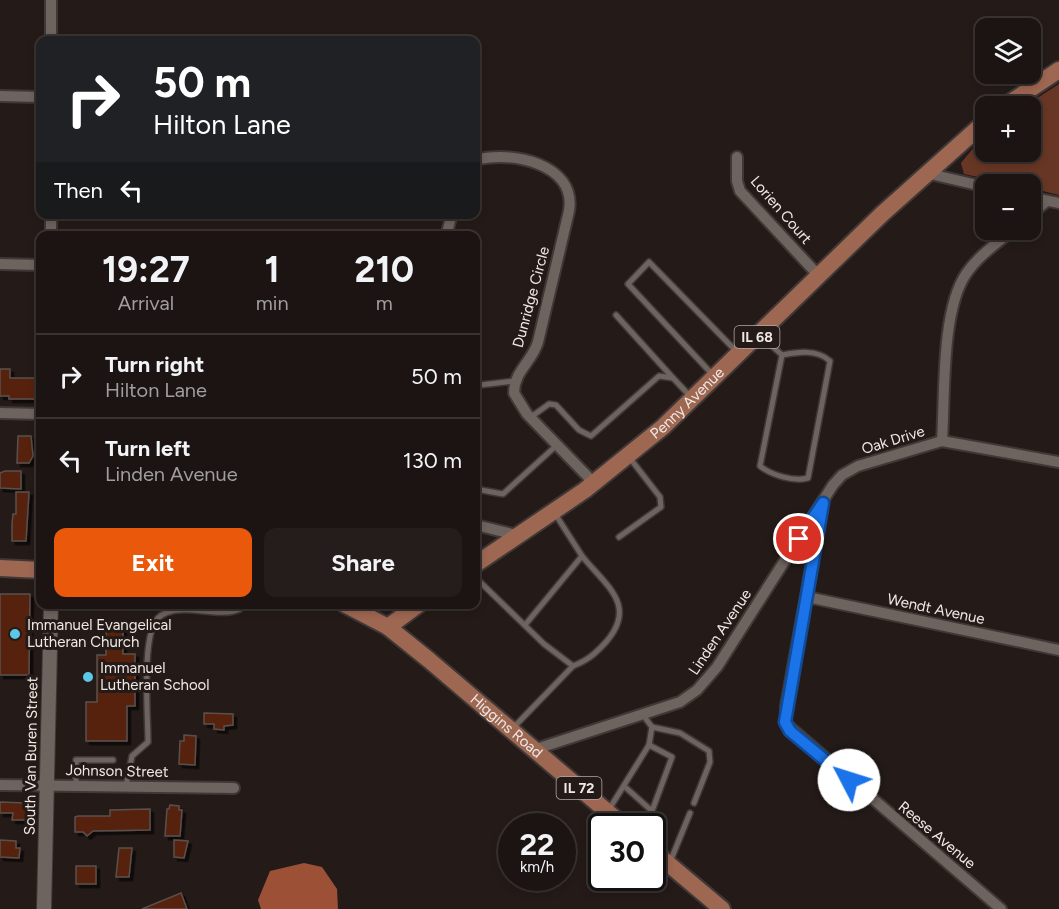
<!DOCTYPE html>
<meta charset="utf-8">
<style>
:root{--surface:#1b1412;--page:#241d1b;--text:#f1f3f6;--muted:#a09e9f;--line:#393332;--accent:#ea580c}
body{margin:0;font-family:Figtree,sans-serif;background:var(--page);color:var(--text);height:100vh;display:flex;flex-direction:column;font-size:22px;white-space:nowrap}
*{box-sizing:border-box;margin:0}
p{font-size:20px;color:var(--muted)}
.icon{flex:none;width:33px;height:33px;fill:none;stroke:currentColor;stroke-width:2;stroke-linecap:round;stroke-linejoin:round}
.map{position:relative;flex:1;overflow:hidden}
.sheet{position:absolute;left:36px;top:231px;width:444px;height:378px;display:flex;flex-direction:column;background:var(--surface);border-radius:12px;box-shadow:0 3px 9px #0003,0 0 0 2px var(--line)}
.sheet>*{flex:none}
.top-card{position:absolute;left:36px;top:36px;width:444px;height:183px;border-radius:12px;box-shadow:0 3px 9px #0003,0 0 0 2px var(--line);background:#202124;color:#fff;overflow:hidden}
.buttons{position:absolute;left:975px;top:18px;display:grid;gap:12px}
.buttons a{display:grid;place-items:center;width:66px;height:66px;border-radius:12px;background:var(--surface);box-shadow:0 3px 9px #0003,0 0 0 2px var(--line);font-size:30px}
.speed{position:absolute;left:498px;top:813px;display:flex;gap:12px;font-size:30px;font-weight:700;text-align:center}
.speed>*{display:grid;place-content:center;width:78px;height:78px;border-radius:50%;background:var(--surface);box-shadow:0 3px 9px #0003,0 0 0 2px var(--line);line-height:1}
.speed small{font-size:15px;font-weight:400}
.speed .limit{border:3px solid #111;border-radius:9px;background:#fff;color:#111}
.pin{position:absolute;display:grid;place-items:center;width:51px;height:51px;color:#fff;margin:-26px;border:3px solid #fff;border-radius:50%;box-shadow:0 2px 6px #0007}
.me{position:absolute;width:66px;margin:-33px;rotate:310deg;stroke-linejoin:round;filter:drop-shadow(0 0 4px #0008)}
.turn{display:flex;align-items:center;gap:21px;height:126px;padding:0 18px;font-size:27px}
.turn .icon{width:78px;height:78px;stroke-width:2.5}
.turn b{display:block;font-size:42px;line-height:51px}
.then{display:flex;align-items:center;height:57px;padding:0 18px;background:#0003;gap:12px;font-size:22px}
.eta{display:flex;justify-content:space-evenly;align-items:center;height:102px;text-align:center}
.eta b{font-size:36px;font-weight:700;line-height:42px}
.cta{display:flex;gap:12px;margin-top:auto;padding:12px 18px}
.cta a{flex:1;height:69px;border-radius:12px;background:var(--accent);color:#fff;font-size:24px;font-weight:700;line-height:69px;text-align:center}
.cta a+a{background:var(--page);color:var(--text)}
ul{padding:0;list-style:none}
li{display:flex;align-items:center;gap:18px;height:84px;padding:0 18px;border-top:2px solid var(--line)}
li div{flex:1}
li b{display:block;font-size:22px}
li em{font-style:normal}
.map>svg:first-child{display:block}
</style>
<div class="map">
<svg width="1059" height="909" viewBox="0 0 1059 909">
<defs>
<filter id="shadow"><feDropShadow dx="3.5" dy="3.5" stdDeviation="0" flood-color="#0009"/></filter>
</defs>
<rect width="100%" height="100%" fill="#241b18"/>
<!-- green -->
<polygon fill="#683624" points="1059,84 1059,195 1031,188 1030,184 1012,184 964,174 961,163 985,134 986,152 1030,152 1030,106 1025,106"/>
<!-- water -->
<polygon fill="#9c5136" points="304,863 322,867 337,889 338,909 261,909 258,900 270,871"/>
<!-- building -->
<g fill="#57200b" stroke="#5a504d" stroke-width="1.5" filter="url(#shadow)">
<polygon points="0,369 10,369 10,378 36,378 36,399 9,399 9,396 0,396"/>
<polygon points="18,436 31,436 33,456 29,463 17,463"/>
<polygon points="5,471 21,471 21,489 0,488 0,473"/>
<polygon points="16,492 29,492 26,541 12,541 12,524 13,514 16,514"/>
<polygon points="0,594 30,594 29,675 0,675"/>
<polygon points="106,623 123,623 123,654 135,654 135,706 127,706 127,741 86,741 86,702 97,702 97,655 106,655"/>
<polygon points="204,713 233,714 233,725 224,726 224,730 214,729 214,724 204,724"/>
<polygon points="184,735 196,736 195,765 179,764 180,741 184,741"/>
<polygon points="0,802 26,803 26,820 12,820 13,813 0,813"/>
<polygon points="170,805 179,806 179,810 182,810 180,836 165,836 167,809 169,809"/>
<polygon points="150,809 150,830 93,831 87,836 83,832 75,832 75,817 78,816 110,816 110,810"/>
<polygon points="0,840 16,841 16,848 20,848 19,858 0,857"/>
<polygon points="174,840 188,841 184,858 174,857"/>
<polygon points="119,848 132,848 129,877 116,877"/>
<rect x="76" y="866" width="20" height="18"/>
<polygon points="181,893 187,909 142,909"/>
</g>
<g fill="none" stroke-linecap="round" stroke-linejoin="round">
<defs>
<g id="service">
<polyline points="616,315 673,378"/>
<path d="M 761,336 L 782,355 C 798,352 817,349 830,361 L 808,478 C 794,482 771,475 760,466 L 782,355"/>
<polyline points="712,374 628,284 649,262 736,351"/>
<polyline points="476,390 480,385 515,381"/>
<polyline points="531,417 549,404 556,405 579,430 591,436 659,376 673,378 691,397"/>
<polyline points="476,484 481,490 503,494 557,445"/>
<polyline points="619,537 661,507 660,497 629,457"/>
<polyline points="476,578 544,644 573,666 513,728"/>
<polyline points="525,625 582,556 554,512"/>
<path d="M 573,666 C 588,660 595,654 606,642 C 638,605 606,586 582,556"/>
<polyline points="652,727 680,733 709,751 710,762 694,803"/>
<polyline points="76,786 76,760 113,760"/>
<path d="M 126,786 L 132,756 L 148,742 C 148,716 141,635 158,618 C 163,613 173,610 180,610 C 198,608 222,617 240,609 L 242,604"/>
<polyline points="624,786 652,811 672,757 649,745"/>
<polyline points="608,811 649,745 652,727 643,715"/>
<polyline points="670,862 690,813"/>
</g>
<g id="minor">
<polyline points="51,40 51,0"/>
<polyline points="0,96 40,97"/>
<polyline points="737,157 737,181 740,191 819,276"/>
<path d="M 476,160 C 511,150 577,164 569,211 L 538,342 C 532,362 514,371 514,393 L 527,414 L 594,483"/>
<polyline points="926,173 986,187"/>
<polyline points="1030,197 1059,203"/>
<polyline points="51,214 51,236"/>
<polyline points="1030,215 1047,201"/>
<polyline points="446,236 452,214"/>
<polyline points="0,264 40,265"/>
<polyline points="0,413 40,414"/>
<path d="M 942,441 C 945,396 941,311 966,274 C 978,256 997,243 1013,230"/>
<polyline points="822,508 786,706 786,724 1001,909"/>
<polyline points="476,525 516,535"/>
<polyline points="807,597 1059,650"/>
<polyline points="533,750 680,702 697,690 717,667 833,485 842,475 858,466 942,441 1059,462"/>
<polyline points="0,785 234,788"/>
</g>
<polyline id="tertiary" points="44,909 51,604"/>
<g id="primary">
<polyline points="1005,106 1059,70"/>
<path id="s1" d="M 476,564 L 585,490 L 663,427 L 882,214 L 986,121"/>
<polyline points="0,568 40,570"/>
<path id="s2" d="M 344,604 L 388,627 L 429,660 L 624,826"/>
<polyline points="388,627 419,604"/>
<polyline points="652,850 722,909"/>
</g>
</defs>
<!-- service casing -->
<use href="#service" stroke="#3f3836" stroke-width="8"/>
<!-- minor casing -->
<use href="#minor" stroke="#3f3836" stroke-width="14"/>
<!-- tertiary casing -->
<use href="#tertiary" stroke="#3f3836" stroke-width="16"/>
<!-- primary casing -->
<use href="#primary" stroke="#3f3836" stroke-width="20"/>
<!-- service -->
<use href="#service" stroke="#6d635f" stroke-width="5"/>
<!-- minor -->
<use href="#minor" stroke="#6d635f" stroke-width="10"/>
<!-- tertiary -->
<use href="#tertiary" stroke="#6d635f" stroke-width="14"/>
<!-- primary -->
<use href="#primary" stroke="#9e6752" stroke-width="16"/>
</g>
<g fill="none" stroke-linecap="round" stroke-linejoin="round">
<defs>
<polyline id="route" points="799,539 823,503 785,722 790,731 849,780"/>
</defs>
<!-- route casing -->
<use href="#route" stroke="#114b97" stroke-width="15"/>
<!-- route -->
<use href="#route" stroke="#1a73e8" stroke-width="10"/>
</g>
<!-- markers -->
<g fill="#5cc7e7" stroke="#241b18" stroke-width="2">
<circle cx="15" cy="634" r="6"/>
<circle cx="88" cy="677" r="6"/>
</g>
<g text-anchor="middle" stroke-width="6" stroke-linejoin="round" paint-order="stroke">
<!-- shield labels -->
<g fill="#241b18" stroke="#b2aba8" stroke-width="1.5">
<rect x="734.5" y="326" width="45" height="22" rx="4.5"/>
<rect x="556.5" y="777" width="45" height="22" rx="4.5"/>
</g>
<g font-size="14" font-weight="bold" fill="#efe9e6">
<text x="757" y="342">IL 68</text>
<text x="579" y="793">IL 72</text>
</g>
<!-- street labels -->
<g font-size="15" fill="#efe9e6" stroke="#241b18">
<text transform="translate(781 210) rotate(49)" y="5">Lorien Court</text>
<text transform="translate(531 297) rotate(-75)" y="5">Dunridge Circle</text>
<text dy="5" stroke="none"><textPath href="#s1" startOffset="266">Penny Avenue</textPath></text>
<text transform="translate(893 440) rotate(-17)" y="5">Oak Drive</text>
<text transform="translate(936 609) rotate(12)" y="5">Wendt Avenue</text>
<text transform="translate(720 632) rotate(-56)" y="5">Linden Avenue</text>
<text dy="5" stroke="none"><textPath href="#s2" startOffset="204">Higgins Road</textPath></text>
<text transform="translate(31 756) rotate(-89)" y="5">South Van Buren Street</text>
<text transform="translate(117 771) rotate(1)" y="5">Johnson Street</text>
<text transform="translate(937 835) rotate(40)" y="5">Reese Avenue</text>
</g>
<!-- poi labels -->
<g font-size="15" fill="#efe9e6" stroke="#241b18" text-anchor="start">
<text x="27" y="630">Immanuel Evangelical<tspan x="27" dy="17">Lutheran Church</tspan></text>
<text x="100" y="673">Immanuel<tspan x="100" dy="17">Lutheran School</tspan></text>
</g>
</g>
</svg>
<div class="buttons">
<a><svg class="icon" aria-label="layers" viewBox="0 0 24 24"><path d="M12 4l9 5-9 5-9-5zM3 14l9 5 9-5"/></svg></a>
<a>+</a>
<a>−</a>
</div>
<div class="speed"><div>22<small>km/h</small></div><div class="limit">30</div></div>
<div class="pin" style="left:799px;top:539px;background:#d93025"><svg class="icon" aria-label="arrive" viewBox="0 0 24 24"><path d="M6 21V4h12l-3 4 3 4H6"/></svg></div>
<svg class="me" style="left:849px;top:780px" viewBox="-20 -20 40 40"><circle r="19" fill="#fff"/><path d="M0-13L10 11 0 6-10 11z" fill="#1a73e8"/></svg>
<div class="top-card">
<div class="turn"><svg class="icon" aria-label="right" viewBox="0 0 24 24"><path d="M7 20v-9h11M14 6l5 5-5 5"/></svg><div><b>50 m</b>Hilton Lane</div></div>
<div class="then">Then<svg class="icon" aria-label="left" viewBox="0 0 24 24"><path d="M17 20v-9H6M10 6l-5 5 5 5"/></svg></div>
</div>
<section class="sheet">
<div class="eta">
<div><b>19:27</b><p>Arrival</p></div>
<div><b>1</b><p>min</p></div>
<div><b>210</b><p>m</p></div>
</div>
<ul>
<li><svg class="icon" aria-label="right" viewBox="0 0 24 24"><path d="M7 20v-9h11M14 6l5 5-5 5"/></svg><div><b>Turn right</b><p>Hilton Lane</p></div><em>50 m</em></li>
<li><svg class="icon" aria-label="left" viewBox="0 0 24 24"><path d="M17 20v-9H6M10 6l-5 5 5 5"/></svg><div><b>Turn left</b><p>Linden Avenue</p></div><em>130 m</em></li>
</ul>
<div class="cta"><a>Exit</a><a>Share</a></div>
</section>
</div>
